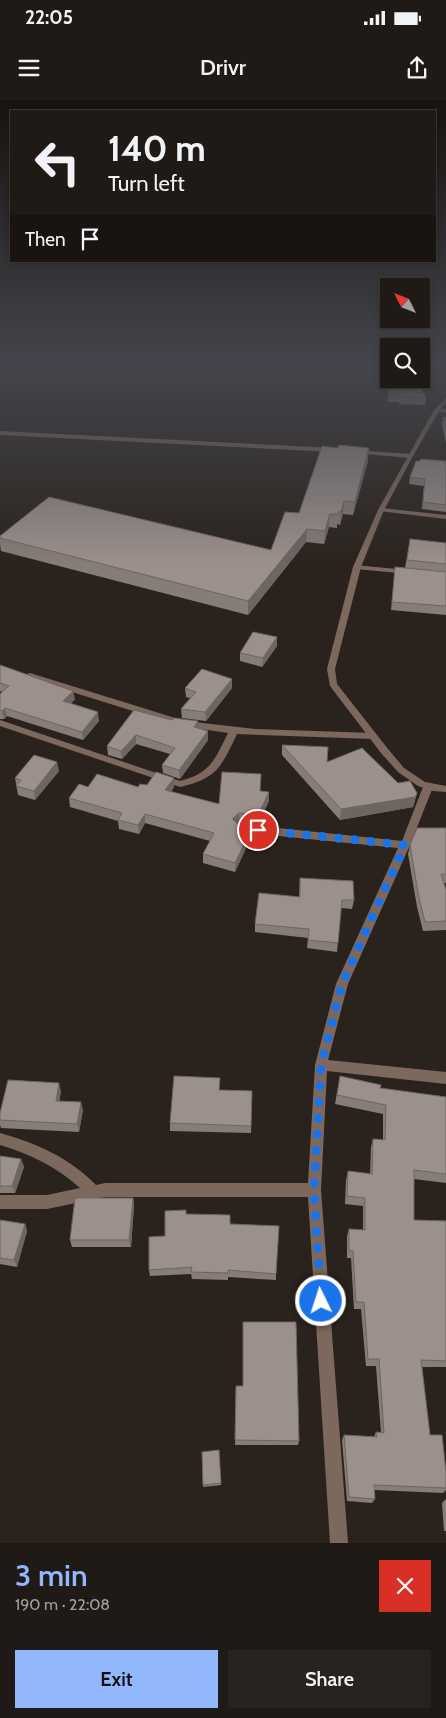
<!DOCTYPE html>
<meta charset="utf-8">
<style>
:root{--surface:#201a16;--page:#28231f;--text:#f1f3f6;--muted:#a2a1a1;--line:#3d3835;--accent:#93b7fd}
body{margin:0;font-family:Cabin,sans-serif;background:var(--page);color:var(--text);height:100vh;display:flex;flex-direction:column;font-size:19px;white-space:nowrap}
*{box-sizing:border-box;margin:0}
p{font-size:16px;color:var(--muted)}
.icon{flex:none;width:28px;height:28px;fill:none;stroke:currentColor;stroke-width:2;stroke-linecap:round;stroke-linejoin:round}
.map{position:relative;height:1443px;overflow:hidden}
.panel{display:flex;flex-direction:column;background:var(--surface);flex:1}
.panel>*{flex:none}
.banner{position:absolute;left:10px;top:10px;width:426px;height:152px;border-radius:0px;box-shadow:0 2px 8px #0003,0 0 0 1px var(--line);background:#201a16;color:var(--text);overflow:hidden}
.needle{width:32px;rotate:312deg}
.tools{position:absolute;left:380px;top:178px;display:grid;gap:10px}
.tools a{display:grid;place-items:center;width:50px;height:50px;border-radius:0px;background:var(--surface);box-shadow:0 2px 8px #0003,0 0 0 1px var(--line);font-size:25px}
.pin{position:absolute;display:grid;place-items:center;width:42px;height:42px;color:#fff;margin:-21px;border:2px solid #fff;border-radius:50%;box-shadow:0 1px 5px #0007}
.me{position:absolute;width:55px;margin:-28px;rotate:356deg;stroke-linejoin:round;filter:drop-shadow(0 0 4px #0008)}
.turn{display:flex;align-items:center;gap:18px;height:105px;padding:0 15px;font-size:22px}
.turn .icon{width:65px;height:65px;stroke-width:2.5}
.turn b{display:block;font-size:35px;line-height:42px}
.then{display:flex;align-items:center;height:48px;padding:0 15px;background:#0003;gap:10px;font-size:19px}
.round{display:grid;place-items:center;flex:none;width:52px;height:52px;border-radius:0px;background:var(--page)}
.summary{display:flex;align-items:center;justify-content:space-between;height:85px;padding:0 15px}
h1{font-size:30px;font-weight:600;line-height:38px;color:var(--accent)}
.button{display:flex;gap:10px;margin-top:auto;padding:10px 15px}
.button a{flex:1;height:58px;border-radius:0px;background:var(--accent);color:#111;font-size:20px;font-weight:600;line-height:58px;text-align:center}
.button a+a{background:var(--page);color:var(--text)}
.status{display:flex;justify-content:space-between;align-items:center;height:35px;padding:0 25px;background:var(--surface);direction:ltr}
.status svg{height:14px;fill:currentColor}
header{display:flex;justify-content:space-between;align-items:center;height:65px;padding:0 15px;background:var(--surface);font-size:22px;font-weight:600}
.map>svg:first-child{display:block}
</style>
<div class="status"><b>22:05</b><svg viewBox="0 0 49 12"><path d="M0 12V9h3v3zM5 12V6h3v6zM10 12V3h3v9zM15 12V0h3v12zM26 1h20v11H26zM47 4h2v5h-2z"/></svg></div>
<header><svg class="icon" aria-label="menu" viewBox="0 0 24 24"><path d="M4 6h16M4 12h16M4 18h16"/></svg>Drivr<svg class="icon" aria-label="share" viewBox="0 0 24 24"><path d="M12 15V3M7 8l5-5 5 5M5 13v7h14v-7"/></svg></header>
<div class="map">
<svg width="446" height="1443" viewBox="0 0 446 1443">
<rect width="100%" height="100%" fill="#2a231d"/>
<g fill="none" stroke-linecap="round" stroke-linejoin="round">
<!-- service -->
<g fill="#7d685e" fill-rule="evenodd">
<polygon points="0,331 334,348 337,350 334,352 0,335"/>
<polygon points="355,350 410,354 413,356 410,358 353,353 352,352"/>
</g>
<!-- minor -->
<g fill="#7d685e" fill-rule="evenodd">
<polygon points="435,309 446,309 446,313 435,311"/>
<polygon points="381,408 446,415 446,419 379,411 378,410"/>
<polygon points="354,465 408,470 412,472 408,474 357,469 354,469"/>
<path d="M 30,573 L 185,621 L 255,629 L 373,633 L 378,636 L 373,639 L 237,634 C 221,667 218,678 180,687 L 0,626 L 0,620 L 180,681 C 211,673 215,659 228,633 L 181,626 L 27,578 L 27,574 Z"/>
<path d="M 428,684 L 433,687 L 410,745 L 348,884 L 328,960 L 446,972 L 446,984 L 327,971 L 321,1090 L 348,1443 L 330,1443 L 308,1097 L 105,1097 L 47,1109 L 0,1109 L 0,1095 L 47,1095 L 80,1088 C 57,1067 30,1054 0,1045 L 0,1033 C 36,1043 70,1058 96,1085 L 105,1083 L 308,1083 L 315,965 L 336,884 L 398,748 L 239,732 L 234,728 L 239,724 L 402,741 L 423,687 Z"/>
</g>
<!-- tertiary -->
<polygon fill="#7d685e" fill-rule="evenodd" points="446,298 446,303 439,311 413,356 384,410 361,467 335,569 337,584 388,649 404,668 425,682 446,686 446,692 433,691 418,686 398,672 381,653 330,586 327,569 353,467 378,410 434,310"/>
</g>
<!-- wall -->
<g fill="#867c78">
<polygon points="388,263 426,298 425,305 399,304 399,302 388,302 387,270"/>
<polygon points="443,317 446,318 446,343 442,324"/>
<polygon points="368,361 353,415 343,414 340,425 337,424 337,428 329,427 324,444 306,442 248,515 1,451 0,444 0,436 271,450 299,413"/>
<polygon points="420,361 446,361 446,412 422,409 424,386 409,384 410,377"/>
<polygon points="410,439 446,443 446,515 391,510 395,467 405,468"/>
<polygon points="277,537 277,546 262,567 240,561 240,553"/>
<polygon points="0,565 75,599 71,603 99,621 83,640 7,616 4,619 0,619 0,594 2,592 0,591"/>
<polygon points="232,579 232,588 206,621 182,618 181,609 190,598 186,597 185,588"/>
<polygon points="134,610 199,628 208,640 180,679 163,673 162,665 170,654 136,644 122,659 108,655 107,646"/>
<polygon points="282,645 327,662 398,683 417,693 413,707 340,720 282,655"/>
<polygon points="59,671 35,700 18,695 15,678"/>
<polygon points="147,685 174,687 171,692 219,704 260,691 269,692 269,701 258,724 239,722 237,724 252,735 235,772 203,763 203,754 210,741 145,723 139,734 119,729 118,721 70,707 69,698 88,687 138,687"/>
<polygon points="446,728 446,783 444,783 446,790 446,830 423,831 417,807 408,754 410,745"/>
<polygon points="300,778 354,800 352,809 341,808 337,852 307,848 308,838 255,832 255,824 299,797"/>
<polygon points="340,976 380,988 446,997 446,1083 414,1079 414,1120 446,1121 446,1267 422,1267 430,1335 446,1372 446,1390 443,1393 374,1390 375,1399 372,1403 347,1401 342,1340 344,1335 374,1337 376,1332 381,1332 376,1266 366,1266 361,1209 354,1209 351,1158 347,1158 347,1136 349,1129 363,1130 363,1106 345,1104 346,1080 348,1071 370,1074 371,1047 373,1039 383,1040 383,1014 335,1004"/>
<polygon points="220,990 252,991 251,1033 170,1031 170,1023"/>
<polygon points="61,991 59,1001 83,1010 79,1032 1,1028 0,1025 0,1020"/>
<polygon points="0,1056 21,1059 24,1067 15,1093 0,1093"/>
<polygon points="133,1098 134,1105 131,1147 72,1147 70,1140"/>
<polygon points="186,1114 230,1124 276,1174 276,1180 228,1177 228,1180 192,1179 191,1174 150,1176 149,1170 165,1136"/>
<polygon points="0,1120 25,1124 27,1131 17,1167 0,1164"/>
<polygon points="236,1286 299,1341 298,1345 235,1345"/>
<polygon points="219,1350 221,1385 203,1387 202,1352"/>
<polygon points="446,1399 446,1431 444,1431 442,1403"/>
</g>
<!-- shaded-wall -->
<g fill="#6d6562">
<polygon points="369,348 368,361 353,415 355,402"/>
<polygon points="344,401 343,414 340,425 341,412"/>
<polygon points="330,414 329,427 324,444 325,431"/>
<polygon points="307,429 306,442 248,515 248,501"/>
<polygon points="277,537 277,546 262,567 263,558"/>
<polygon points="232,579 232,588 206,621 205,612"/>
<polygon points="73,591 75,599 65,610 63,601"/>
<polygon points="5,608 7,616 4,619 2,611"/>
<polygon points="98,612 99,621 83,640 82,632"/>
<polygon points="198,621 199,630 194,627"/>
<polygon points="208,631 208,640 180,679 179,670"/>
<polygon points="136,635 136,644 122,659 121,651"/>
<polygon points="57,662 59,671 35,700 34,691"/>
<polygon points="174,678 174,687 165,699 165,690"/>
<polygon points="269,692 269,701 258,724 258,715"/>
<polygon points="417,693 413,707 340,720 341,709"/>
<polygon points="239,713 239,722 233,727 233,718"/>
<polygon points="145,714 145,723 139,734 138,725"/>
<polygon points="253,726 252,735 235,772 235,763"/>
<polygon points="59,983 61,991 58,1009 56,1001"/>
<polygon points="81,1002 83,1010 79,1032 77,1024"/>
<polygon points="21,1059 24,1067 15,1093 12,1086"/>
<polygon points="133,1098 134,1105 131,1147 129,1140"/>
<polygon points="25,1124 27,1131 17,1167 14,1160"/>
</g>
<!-- building -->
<g fill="#9c908c" stroke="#6d6562">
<polygon points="388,263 389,263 389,279 417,279 426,298 400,297 400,294 389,294"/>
<polygon points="443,317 446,318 446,331"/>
<polygon points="339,345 369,348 355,402 344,401 341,412 339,411 338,414 330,414 325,431 307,429 248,501 0,438 0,436 49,397 271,450 285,412 299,413 322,346 338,348"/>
<polygon points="421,359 446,361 446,405 423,402 425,379 410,377 416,361 420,361"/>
<polygon points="410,439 446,443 446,464 407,460"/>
<polygon points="395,467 446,472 446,506 392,502"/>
<polygon points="253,532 277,537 263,558 240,553"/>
<polygon points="0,565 73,591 63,601 98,612 82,632 5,608 2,611 0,610 0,594 9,586 0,583"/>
<polygon points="202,569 232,579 205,612 181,609 196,592 185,588"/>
<polygon points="134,610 172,620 174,618 198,621 194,627 208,631 179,670 162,665 175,648 136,635 121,651 107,646"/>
<polygon points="282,645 328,647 327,662 362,648 398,683 410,681 417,693 415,697 341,709"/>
<polygon points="34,655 57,662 34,691 16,686 21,680 15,678"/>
<polygon points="156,672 174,678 165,690 219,704 222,672 261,674 260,691 269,692 258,715 239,713 233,718 233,720 238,724 253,726 235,763 203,754 214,733 145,714 138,725 118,720 122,713 69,698 79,684 88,687 97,674 138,687 140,684 147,685"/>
<polygon points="417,728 446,728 446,774 441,774 446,790 446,821 425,822 419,798 410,745"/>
<polygon points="300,778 353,781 354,800 342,800 338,843 308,840 309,829 255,824 259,793 300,797"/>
<polygon points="174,976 220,978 219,990 252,991 251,1026 170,1023"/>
<polygon points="340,976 381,985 380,988 446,997 446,1074 414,1070 414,1120 446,1121 446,1261 421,1260 430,1335 442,1335 446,1372 446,1388 374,1385 375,1399 349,1397 344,1335 377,1337 376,1332 384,1333 379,1259 368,1259 364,1202 356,1202 353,1151 349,1150 349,1129 365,1130 365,1098 347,1096 348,1071 372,1074 373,1039 385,1040 386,1005 337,995"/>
<polygon points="8,980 59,983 56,1001 81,1002 77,1024 0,1020 0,1013"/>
<polygon points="0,1056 21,1059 12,1086 0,1086"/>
<polygon points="75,1098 133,1098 129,1140 70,1140"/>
<polygon points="186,1110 186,1114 230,1115 230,1124 279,1126 276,1174 228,1170 228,1173 191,1172 192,1167 149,1170 149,1137 165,1136 165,1111"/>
<polygon points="0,1120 25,1124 14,1160 0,1158"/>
<polygon points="243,1222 296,1222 299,1341 235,1340 236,1286 243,1286"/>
<polygon points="219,1350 221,1383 203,1385 202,1352"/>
</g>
<!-- sky -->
<linearGradient id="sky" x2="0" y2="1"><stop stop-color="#171310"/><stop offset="0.57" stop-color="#44454c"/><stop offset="1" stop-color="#44454c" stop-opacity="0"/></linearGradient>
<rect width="446" height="465" fill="url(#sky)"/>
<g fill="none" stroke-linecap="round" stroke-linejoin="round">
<!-- route -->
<polyline stroke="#1a73e8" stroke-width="9" stroke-dasharray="0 16.2" points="258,730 405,745 342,884 321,965 314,1090 321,1201"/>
</g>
</svg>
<div class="tools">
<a><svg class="needle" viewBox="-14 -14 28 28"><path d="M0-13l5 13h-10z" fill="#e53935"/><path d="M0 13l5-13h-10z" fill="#a2a1a1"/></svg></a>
<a><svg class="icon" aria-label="search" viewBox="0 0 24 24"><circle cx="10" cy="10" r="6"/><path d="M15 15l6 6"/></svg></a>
</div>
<div class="pin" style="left:258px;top:730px;background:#d93025"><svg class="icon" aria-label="arrive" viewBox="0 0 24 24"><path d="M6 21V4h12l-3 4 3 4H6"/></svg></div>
<svg class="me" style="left:321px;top:1201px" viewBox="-20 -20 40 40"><circle r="17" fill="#1a73e8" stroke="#fff" stroke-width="3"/><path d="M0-11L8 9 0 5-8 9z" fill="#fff"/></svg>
<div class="banner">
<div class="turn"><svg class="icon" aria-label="left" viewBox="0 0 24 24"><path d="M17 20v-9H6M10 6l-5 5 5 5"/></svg><div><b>140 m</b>Turn left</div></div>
<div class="then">Then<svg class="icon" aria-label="arrive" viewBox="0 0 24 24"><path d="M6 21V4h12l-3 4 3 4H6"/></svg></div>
</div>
</div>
<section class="panel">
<div class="summary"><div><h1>3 min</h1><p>190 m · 22:08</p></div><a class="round" style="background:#d93025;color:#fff"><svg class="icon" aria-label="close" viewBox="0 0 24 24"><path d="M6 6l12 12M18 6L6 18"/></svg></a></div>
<div class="button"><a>Exit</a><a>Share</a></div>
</section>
